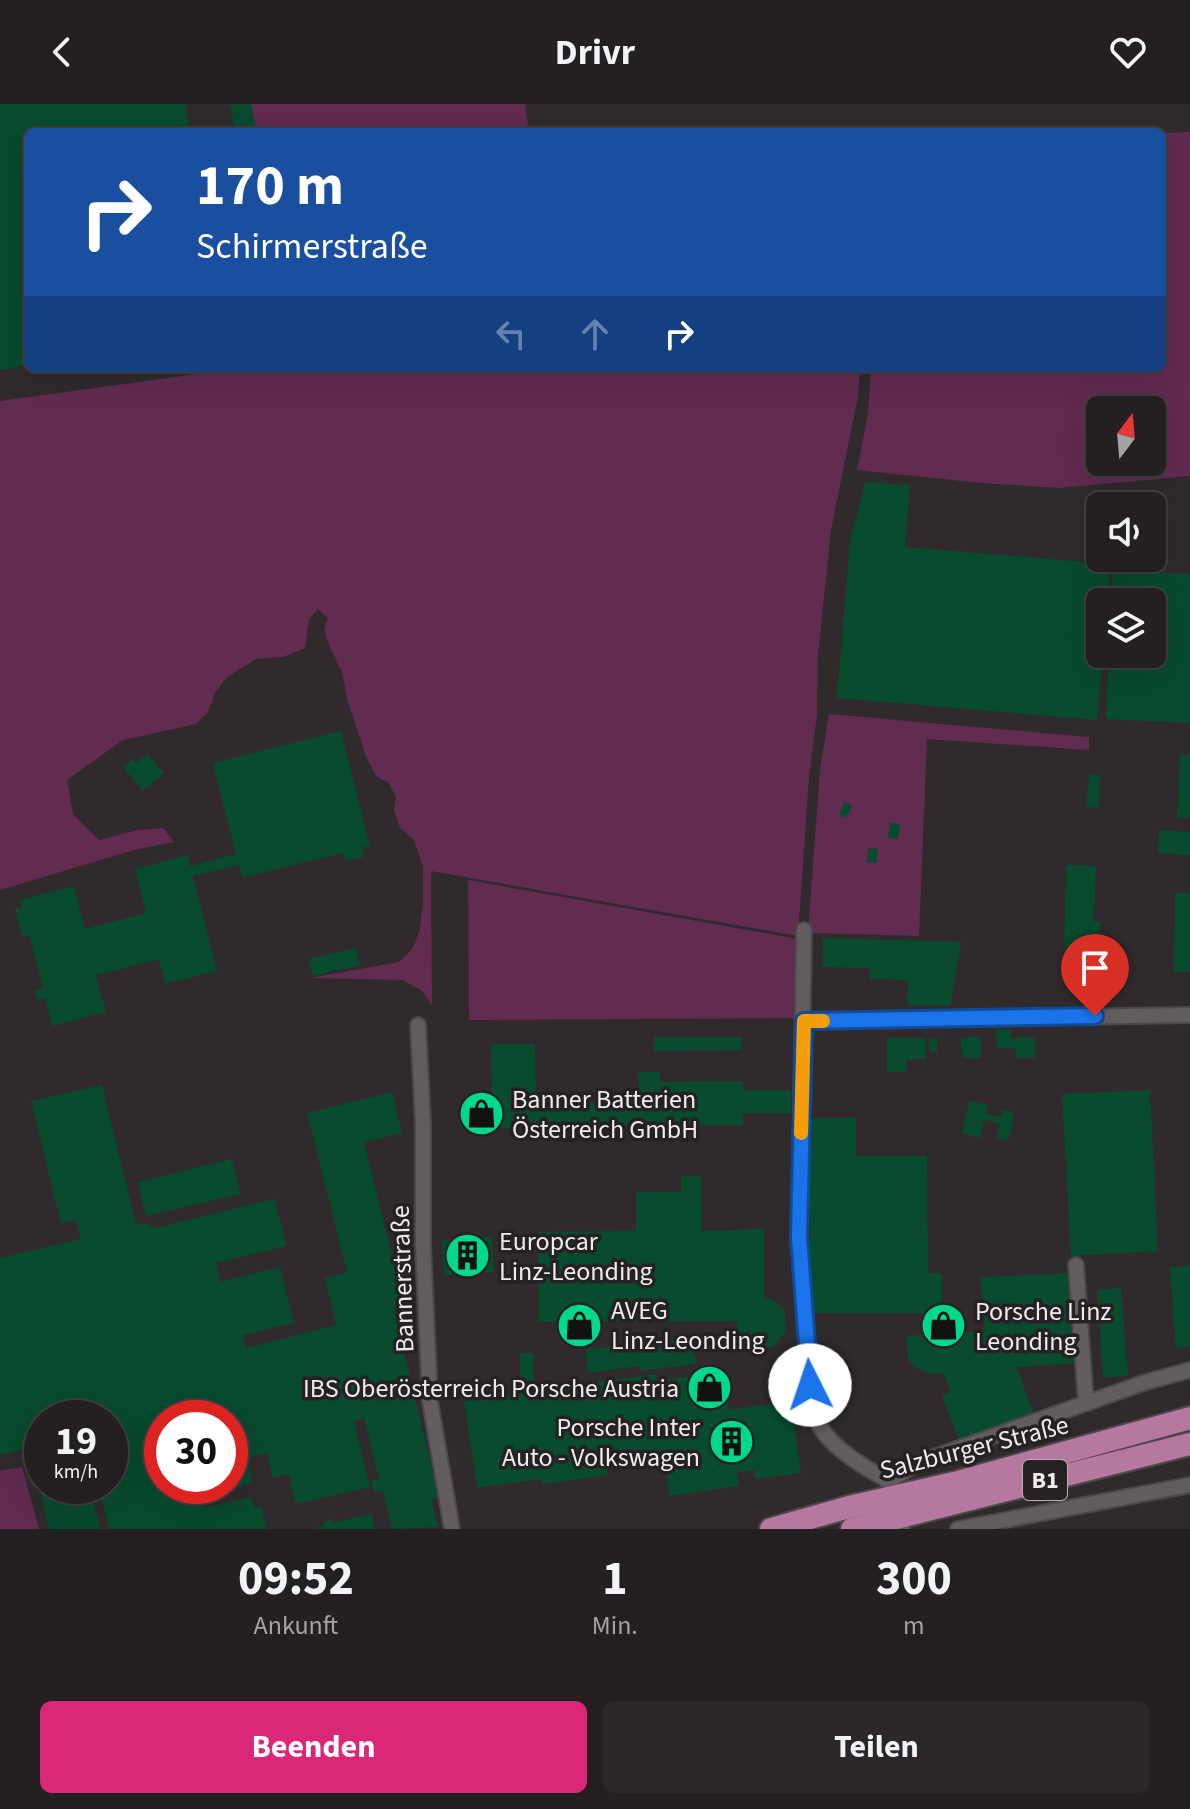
<!DOCTYPE html>
<html lang="de">
<meta charset="utf-8">
<style>
:root{--surface:#242022;--page:#2c282a;--text:#f1f3f6;--muted:#a3a3a5;--line:#413e40;--accent:#db2777}
body{margin:0;font-family:"Source Sans 3",sans-serif;background:var(--page);color:var(--text);height:100vh;display:flex;flex-direction:column;font-size:30px;white-space:nowrap}
*{box-sizing:border-box;margin:0}
p{font-size:26px;color:var(--muted)}
.icon{flex:none;width:44px;height:44px;fill:none;stroke:currentColor;stroke-width:2;stroke-linecap:round;stroke-linejoin:round}
.map{position:relative;height:1425px;overflow:hidden}
.drawer{display:flex;flex-direction:column;background:var(--surface);flex:1}
.drawer>*{flex:none}
.guide{position:absolute;left:24px;top:24px;width:1142px;height:244px;border-radius:12px;box-shadow:0 8px 32px #0002,0 0 0 2px var(--line);background:#1a4fa0;color:#fff;overflow:hidden}
.needle{width:52px;rotate:16deg}
.tools{position:absolute;left:1086px;top:292px;display:grid;gap:16px}
.tools a{display:grid;place-items:center;width:80px;height:80px;border-radius:12px;background:var(--surface);box-shadow:0 8px 32px #0002,0 0 0 2px var(--line);font-size:40px}
.speed{position:absolute;left:24px;top:1296px;display:flex;gap:16px;font-size:40px;font-weight:700;text-align:center}
.speed>*{display:grid;place-content:center;width:104px;height:104px;border-radius:50%;background:var(--surface);box-shadow:0 8px 32px #0002,0 0 0 2px var(--line);line-height:1}
.speed small{font-size:20px;font-weight:400}
.speed .limit{border:12px solid #d22;background:#fff;color:#111}
.pin{position:absolute;display:grid;place-items:center;width:68px;height:68px;color:#fff;margin:-82px -34px;border-radius:50% 50% 50% 0;rotate:-45deg;box-shadow:0 0 8px #0007}
.pin .icon{rotate:45deg}
.me{position:absolute;width:88px;margin:-44px;rotate:356deg;stroke-linejoin:round;filter:drop-shadow(0 0 6px #0008)}
.turn{display:flex;align-items:center;gap:28px;height:168px;padding:0 40px;font-size:36px}
.turn .icon{width:104px;height:104px;stroke-width:2.5}
.turn b{display:block;font-size:56px;line-height:68px}
.lanes{display:flex;align-items:center;height:76px;padding:0 40px;background:#0003;justify-content:center;gap:40px;direction:ltr}
.lanes .off{opacity:.35}
.eta{display:flex;justify-content:space-evenly;align-items:center;height:136px;text-align:center}
.eta b{font-size:48px;font-weight:700;line-height:56px}
.primary-button{display:flex;gap:16px;margin-top:auto;padding:16px 40px}
.primary-button a{flex:1;height:92px;border-radius:12px;background:var(--accent);color:#fff;font-size:32px;font-weight:700;line-height:92px;text-align:center}
.primary-button a+a{background:var(--page);color:var(--text)}
header{display:flex;justify-content:space-between;align-items:center;height:104px;padding:0 40px;background:var(--surface);font-size:36px;font-weight:700}
.map>svg:first-child{display:block}
</style>
<header><svg class="icon" aria-label="back" viewBox="0 0 24 24"><path d="M15 5l-7 7 7 7"/></svg>Drivr<svg class="icon" aria-label="heart" viewBox="0 0 24 24"><path d="M12 20l-8-8c-3-5 5-10 8-4 3-6 11-1 8 4z"/></svg></header>
<div class="map">
<svg width="1190" height="1425" viewBox="0 0 1190 1425">
<rect width="100%" height="100%" fill="#302a2d"/>
<!-- green -->
<g fill="#622b50" fill-rule="evenodd">
<polygon points="251,0 525,0 529,28 257,28"/>
<path d="M 1190,28 L 1190,372 L 1059,384 L 981,379 L 857,366 L 868,310 L 871,264 L 1162,264 L 1162,29 ZM 1152,306 L 1152,358 L 1100,358 L 1100,306 Z"/>
<polygon points="241,264 860,264 858,292 831,426 818,551 817,610 809,673 798,832 431,767 432,901 422,887 403,876 310,874 399,858 412,845 419,829 423,799 423,763 414,736 400,724 394,706 396,693 389,679 376,672 366,652 348,598 342,569 328,539 324,525 328,514 318,505 309,515 305,544 283,553 256,555 227,573 215,589 208,608 196,620 123,636 67,676 73,710 99,736 138,726 163,724 174,738 134,746 0,786 0,297"/>
<polygon points="829,610 1089,633 1089,646 927,635 919,832 808,829 820,665"/>
<polygon points="468,776 798,835 797,914 469,916"/>
<polygon points="22,1363 39,1425 0,1425 0,1367"/>
</g>
<!-- building -->
<g fill="#084b2f" fill-rule="evenodd">
<polygon points="0,0 185,0 190,28 28,28 28,261 0,266"/>
<polygon points="230,0 251,0 257,28 235,28"/>
<polygon points="865,378 910,381 905,443 1110,460 1107,498 1100,498 1100,550 1103,550 1097,616 837,594 850,437"/>
<polygon points="1113,467 1190,470 1190,619 1106,615 1109,550 1152,550 1152,498 1111,498"/>
<polygon points="341,627 370,742 362,744 364,753 345,757 343,749 242,774 239,761 193,772 217,867 165,880 159,855 96,871 106,908 52,922 45,894 37,896 35,887 43,884 29,831 22,833 15,805 22,804 20,796 74,782 85,825 146,809 135,765 188,751 190,762 236,750 213,659"/>
<polygon points="147,650 164,669 143,687 123,663 133,655 136,659"/>
<polygon points="1180,650 1190,651 1190,714 1177,714"/>
<polygon points="1089,670 1100,671 1098,704 1086,703"/>
<polygon points="845,698 852,702 846,714 839,710"/>
<polygon points="890,719 900,720 898,735 888,734"/>
<polygon points="1159,726 1190,728 1190,751 1158,749"/>
<polygon points="869,744 878,745 876,759 867,758"/>
<polygon points="1066,761 1096,762 1094,818 1100,818 1099,851 1064,850"/>
<polygon points="1175,789 1190,789 1190,868 1174,868"/>
<polygon points="823,834 961,838 950,902 907,901 908,876 870,875 870,864 822,863"/>
<polygon points="356,844 360,861 313,872 309,855"/>
<polygon points="996,926 1011,926 1011,934 1035,933 1035,954 1016,954 1016,945 997,943"/>
<polygon points="654,933 742,933 742,946 654,947"/>
<polygon points="981,933 981,954 962,954 961,934"/>
<polygon points="887,934 926,934 926,955 907,955 906,968 887,968"/>
<polygon points="937,934 937,948 930,948 929,935"/>
<polygon points="491,940 535,940 536,1000 639,998 638,968 660,968 660,978 743,977 743,986 791,986 791,1009 743,1009 743,1021 461,1024 461,998 492,997"/>
<path d="M 102,981 L 136,1121 L 146,1119 L 155,1124 L 275,1095 L 286,1142 L 216,1159 L 220,1178 L 280,1163 L 294,1219 L 243,1231 L 246,1244 L 336,1221 L 325,1174 L 347,1168 L 307,1009 L 392,988 L 402,1029 L 364,1038 L 405,1204 L 394,1207 L 439,1393 L 431,1395 L 438,1423 L 392,1425 L 383,1387 L 374,1389 L 371,1377 L 379,1375 L 364,1314 L 354,1317 L 370,1383 L 296,1400 L 289,1370 L 273,1374 L 267,1349 L 247,1354 L 253,1379 L 201,1392 L 204,1404 L 251,1393 L 254,1404 L 261,1402 L 267,1425 L 109,1425 L 98,1382 L 110,1382 L 110,1314 L 42,1314 L 42,1382 L 90,1382 L 100,1425 L 49,1425 L 30,1344 L 0,1351 L 0,1154 L 81,1135 L 76,1116 L 61,1120 L 31,997 ZM 162,1314 L 230,1314 L 230,1382 L 162,1382 Z"/>
<polygon points="1150,986 1158,1147 1071,1152 1062,990"/>
<polygon points="969,997 988,1001 986,1010 1001,1013 1003,1006 1015,1009 1008,1037 997,1034 1000,1019 984,1016 980,1034 962,1029"/>
<polygon points="810,1014 856,1014 856,1052 927,1052 928,1169 942,1169 942,1209 812,1209 810,1169"/>
<polygon points="232,1055 240,1090 146,1112 138,1078"/>
<polygon points="681,1072 701,1072 702,1127 764,1125 764,1195 771,1194 785,1207 786,1228 772,1243 751,1242 737,1228 737,1217 538,1218 538,1128 636,1127 636,1088 681,1088"/>
<polygon points="492,1133 494,1168 444,1171 442,1136"/>
<polygon points="1190,1162 1190,1242 1176,1245 1170,1163"/>
<polygon points="1074,1169 1080,1259 1016,1263 1034,1310 959,1337 942,1291 951,1288 944,1269 930,1270 914,1262 908,1255 906,1232 985,1227 981,1173"/>
<polygon points="1121,1184 1128,1272 1103,1274 1097,1186"/>
<polygon points="692,1232 696,1260 640,1267 639,1262 588,1269 585,1246"/>
<polygon points="520,1249 534,1249 534,1287 656,1270 657,1277 723,1268 729,1306 791,1297 801,1369 755,1375 754,1366 737,1368 739,1382 669,1392 665,1357 607,1365 608,1371 542,1380 541,1375 477,1384 464,1297 520,1289"/>
<polygon points="372,1410 375,1425 314,1425 325,1421 324,1417 331,1415 332,1419"/>
</g>
<g fill="none" stroke-linecap="round" stroke-linejoin="round">
<defs>
<g id="street">
<path d="M 804,826 L 799,1133 L 811,1302 C 818,1330 841,1348 865,1363 C 874,1369 885,1373 892,1381 L 902,1425"/>
<polyline points="804,917 1190,911"/>
<polyline points="418,921 423,1019 423,1139 430,1297 452,1425"/>
<polyline points="1076,1161 1086,1299"/>
<polyline points="888,1377 920,1358 1146,1278 1190,1266"/>
<polyline points="958,1425 1190,1381"/>
</g>
<g id="primary">
<polyline points="771,1425 849,1403 954,1379 1190,1314"/>
<polyline points="852,1425 1190,1340"/>
</g>
</defs>
<!-- street casing -->
<use href="#street" stroke="#4c474a" stroke-width="18"/>
<!-- primary casing -->
<use href="#primary" stroke="#4c474a" stroke-width="26"/>
<!-- street -->
<use href="#street" stroke="#625c5f" stroke-width="14"/>
<!-- primary -->
<use href="#primary" stroke="#b6789f" stroke-width="22"/>
</g>
<g fill="none" stroke-linecap="round" stroke-linejoin="round">
<defs>
<polyline id="route" points="810,1281 799,1133 804,917 1095,912"/>
</defs>
<!-- route casing -->
<use href="#route" stroke="#114b97" stroke-width="20"/>
<!-- route -->
<use href="#route" stroke="#1a73e8" stroke-width="14"/>
<!-- slow -->
<polyline stroke="#f59e0b" stroke-width="14" points="801,1029 804,917 823,917"/>
</g>
<!-- icons -->
<defs>
<symbol id="shop-disc" viewBox="-11 -11 22 22"><circle r="9.5" fill="#00d98c" stroke="#262123"/><path d="M-5-2.5h2.3a2.7 3.5 0 0 1 5.4 0H5L5.5 6h-11ZM-1.5-2.5h3a1.5 2.3 0 0 0-3 0Z" fill="#111"/></symbol>
<symbol id="building-disc" viewBox="-11 -11 22 22"><circle r="9.5" fill="#00d98c" stroke="#262123"/><path d="M-4-6H4V6H1V3H-1V6H-4ZM-2.5-4.3h1.7v1.8h-1.7ZM.8-4.3h1.7v1.8H.8ZM-2.5-1h1.7V.8h-1.7ZM.8-1h1.7V.8H.8Z" fill="#111"/></symbol>
</defs>
<g fill-rule="evenodd">
<use href="#shop-disc" x="456" y="984" width="51" height="51"/>
<use href="#building-disc" x="442" y="1126" width="51" height="51"/>
<use href="#shop-disc" x="554" y="1196" width="51" height="51"/>
<use href="#shop-disc" x="918" y="1196" width="51" height="51"/>
<use href="#shop-disc" x="684" y="1258" width="51" height="51"/>
<use href="#building-disc" x="706" y="1312" width="51" height="51"/>
</g>
<g text-anchor="middle" stroke-width="7" stroke-linejoin="round" paint-order="stroke">
<!-- shield labels -->
<rect fill="#262123" stroke="#b3afb1" stroke-width="2" x="1023" y="1356" width="44" height="40" rx="6"/>
<g font-size="24" font-weight="bold" fill="#f0ecee">
<text x="1045" y="1384">B1</text>
</g>
<!-- poi labels -->
<g font-size="26" fill="#f0ecee" stroke="#262123" text-anchor="start">
<text x="512" y="1004">Banner Batterien<tspan x="512" dy="30">Österreich GmbH</tspan></text>
<text x="499" y="1146">Europcar<tspan x="499" dy="30">Linz-Leonding</tspan></text>
<text x="611" y="1215">AVEG<tspan x="611" dy="30">Linz-Leonding</tspan></text>
<text x="975" y="1216">Porsche Linz<tspan x="975" dy="30">Leonding</tspan></text>
<text x="679" y="1293" text-anchor="end">IBS Oberösterreich Porsche Austria</text>
<text x="700" y="1332" text-anchor="end">Porsche Inter<tspan x="700" dy="30">Auto - Volkswagen</tspan></text>
</g>
<!-- street labels -->
<g font-size="26" fill="#f0ecee" stroke="#262123">
<text transform="translate(402 1175) rotate(-92)" y="9">Bannerstraße</text>
<text transform="translate(974 1343) rotate(-14)" y="9">Salzburger Straße</text>
</g>
</g>
</svg>
<div class="tools">
<a><svg class="needle" viewBox="-14 -14 28 28"><path d="M0-13l5 13h-10z" fill="#e53935"/><path d="M0 13l5-13h-10z" fill="#a3a3a5"/></svg></a>
<a><svg class="icon" aria-label="sound" viewBox="0 0 24 24"><path d="M4 9h4l5-4v14l-5-4H4zM17 9q2 3 0 6"/></svg></a>
<a><svg class="icon" aria-label="layers" viewBox="0 0 24 24"><path d="M12 4l9 5-9 5-9-5zM3 14l9 5 9-5"/></svg></a>
</div>
<div class="speed"><div>19<small>km/h</small></div><div class="limit">30</div></div>
<div class="pin" style="left:1095px;top:912px;background:#d93025"><svg class="icon" aria-label="arrive" viewBox="0 0 24 24"><path d="M6 21V4h12l-3 4 3 4H6"/></svg></div>
<svg class="me" style="left:810px;top:1281px" viewBox="-20 -20 40 40"><circle r="19" fill="#fff"/><path d="M0-13L10 11 0 6-10 11z" fill="#1a73e8"/></svg>
<div class="guide">
<div class="turn"><svg class="icon" aria-label="right" viewBox="0 0 24 24"><path d="M7 20v-9h11M14 6l5 5-5 5"/></svg><div><b>170 m</b>Schirmerstraße</div></div>
<div class="lanes"><svg class="icon off" aria-label="left" viewBox="0 0 24 24"><path d="M17 20v-9H6M10 6l-5 5 5 5"/></svg><svg class="icon off" aria-label="ahead" viewBox="0 0 24 24"><path d="M12 20V5M6 11l6-6 6 6"/></svg><svg class="icon" aria-label="right" viewBox="0 0 24 24"><path d="M7 20v-9h11M14 6l5 5-5 5"/></svg></div>
</div>
</div>
<section class="drawer">
<div class="eta">
<div><b>09:52</b><p>Ankunft</p></div>
<div><b>1</b><p>Min.</p></div>
<div><b>300</b><p>m</p></div>
</div>
<div class="primary-button"><a>Beenden</a><a>Teilen</a></div>
</section>
